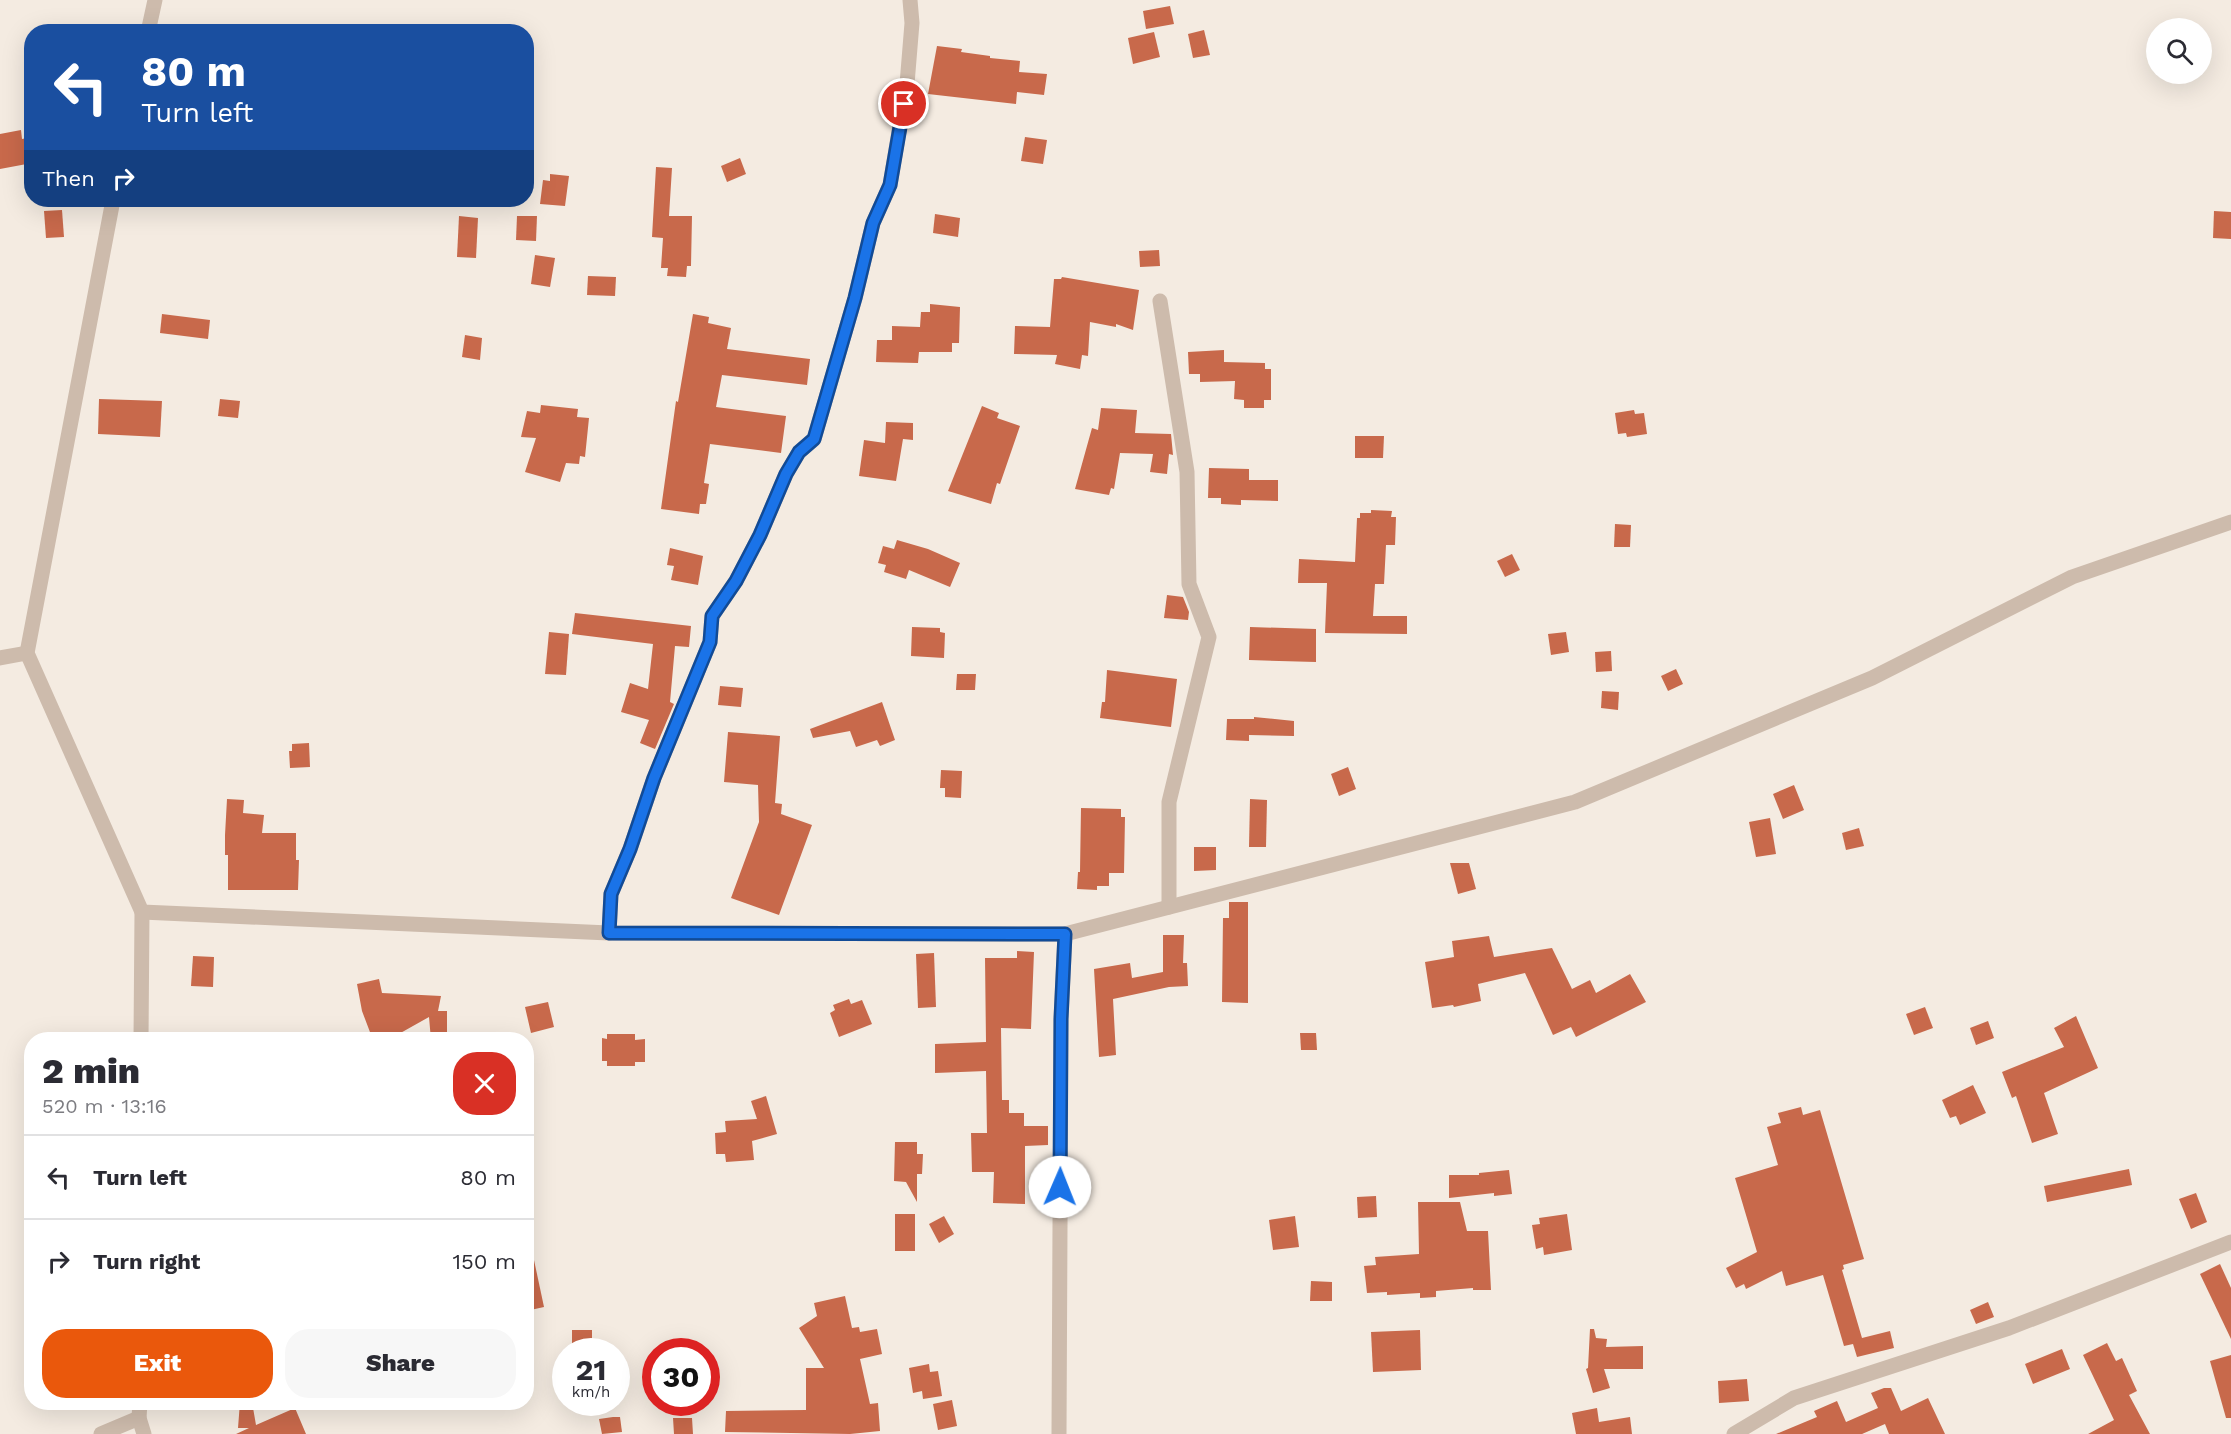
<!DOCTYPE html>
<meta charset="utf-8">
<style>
:root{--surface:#fff;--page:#f7f7f7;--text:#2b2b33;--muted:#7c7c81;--line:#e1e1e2;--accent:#ea580c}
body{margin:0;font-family:"Work Sans",sans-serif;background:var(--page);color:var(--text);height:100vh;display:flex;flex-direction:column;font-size:22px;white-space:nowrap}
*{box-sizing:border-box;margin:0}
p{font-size:20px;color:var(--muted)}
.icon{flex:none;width:33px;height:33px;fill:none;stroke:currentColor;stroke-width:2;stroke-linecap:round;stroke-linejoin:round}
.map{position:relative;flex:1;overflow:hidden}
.panel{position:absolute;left:24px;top:1032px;width:510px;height:378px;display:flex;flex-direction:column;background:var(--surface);border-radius:24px;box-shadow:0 6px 24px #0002}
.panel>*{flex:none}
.banner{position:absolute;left:24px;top:24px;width:510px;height:183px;border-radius:24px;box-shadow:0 6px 24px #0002;background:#1a4fa0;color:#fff;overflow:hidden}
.tools{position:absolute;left:2146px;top:18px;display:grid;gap:12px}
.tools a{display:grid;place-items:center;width:66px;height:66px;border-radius:50%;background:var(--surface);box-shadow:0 6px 24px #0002;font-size:30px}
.speed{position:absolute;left:552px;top:1338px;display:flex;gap:12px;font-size:30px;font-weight:700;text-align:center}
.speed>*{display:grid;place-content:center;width:78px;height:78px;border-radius:50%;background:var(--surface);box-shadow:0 6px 24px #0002;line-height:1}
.speed small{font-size:15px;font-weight:400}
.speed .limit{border:9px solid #d22;background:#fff;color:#111}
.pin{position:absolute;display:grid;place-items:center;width:51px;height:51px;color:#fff;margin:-26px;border:3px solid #fff;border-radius:50%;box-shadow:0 2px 6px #0007}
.me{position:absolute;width:66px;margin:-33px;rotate:1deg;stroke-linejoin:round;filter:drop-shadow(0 0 4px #0008)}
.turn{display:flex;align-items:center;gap:21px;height:126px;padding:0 18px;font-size:27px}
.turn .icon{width:78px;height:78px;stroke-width:2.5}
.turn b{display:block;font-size:42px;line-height:51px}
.then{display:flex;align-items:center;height:57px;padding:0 18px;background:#0003;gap:12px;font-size:22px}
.round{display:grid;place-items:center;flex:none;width:63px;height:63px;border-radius:24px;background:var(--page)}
.summary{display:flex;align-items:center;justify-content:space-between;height:102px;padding:0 18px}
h1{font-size:36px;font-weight:800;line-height:45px}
.button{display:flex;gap:12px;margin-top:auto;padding:12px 18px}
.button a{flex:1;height:69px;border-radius:24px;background:var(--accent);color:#fff;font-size:24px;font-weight:800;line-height:69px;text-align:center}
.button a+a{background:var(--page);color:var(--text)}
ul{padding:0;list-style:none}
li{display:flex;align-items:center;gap:18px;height:84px;padding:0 18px;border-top:2px solid var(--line)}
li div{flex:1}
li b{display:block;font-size:22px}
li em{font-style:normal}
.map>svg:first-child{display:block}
</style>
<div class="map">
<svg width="2231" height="1434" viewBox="0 0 2231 1434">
<rect width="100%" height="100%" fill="#f4ebe1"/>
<!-- building -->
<g fill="#c8694b">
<polygon points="1170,6 1174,24 1146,29 1143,11"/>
<polygon points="1204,30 1210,55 1193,58 1188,34"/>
<polygon points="1154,32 1160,57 1133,64 1128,38"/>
<polygon points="937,46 962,49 961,52 990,56 990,58 1020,61 1019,72 1047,74 1044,95 1017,92 1016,104 928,94"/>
<polygon points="21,130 22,139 32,137 32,163 0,169 0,134"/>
<polygon points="1025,137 1047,140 1043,164 1021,161"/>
<polygon points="740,158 746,174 727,182 721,166"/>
<polygon points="656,167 672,168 669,216 692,216 691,266 687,266 686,277 667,276 668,268 661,268 663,238 652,237"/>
<polygon points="550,174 569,176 565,206 540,204 543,180 550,181"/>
<polygon points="62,210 64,237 46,238 44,211"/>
<polygon points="2214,211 2231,212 2231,239 2213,238"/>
<polygon points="935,214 960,218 958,237 933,233"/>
<polygon points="459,216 478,218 476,258 457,257"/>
<polygon points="517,216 537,216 536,241 516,240"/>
<polygon points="1159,250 1160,266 1140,267 1139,251"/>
<polygon points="535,255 555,258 550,287 531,284"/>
<polygon points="588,276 616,277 615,296 587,295"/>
<polygon points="1062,277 1139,290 1133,330 1116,324 1116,327 1090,322 1088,356 1082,355 1080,369 1055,364 1057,355 1014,354 1015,326 1050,327 1054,279 1061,279"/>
<polygon points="930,304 960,307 959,343 952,343 952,352 919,352 918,363 876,362 877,340 892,340 892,326 920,327 921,312 930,312"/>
<polygon points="162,314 210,320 208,339 160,333"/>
<polygon points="693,314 709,317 708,323 731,328 727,349 810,359 807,385 722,375 716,407 786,416 781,453 710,444 704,483 709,484 706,504 700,504 699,514 661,509 676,401 678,402"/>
<polygon points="465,335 482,338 480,360 462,357"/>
<polygon points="1224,350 1224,362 1265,363 1265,369 1271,369 1271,400 1264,400 1264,408 1244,408 1244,400 1234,399 1235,381 1200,382 1200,374 1189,374 1188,352"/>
<polygon points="99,399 162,401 160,437 98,434"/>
<polygon points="220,399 240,401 238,418 218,416"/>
<polygon points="541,405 578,409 577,417 589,418 585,457 580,456 579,464 566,463 560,482 525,472 536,438 521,437 527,411 540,413"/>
<polygon points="982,406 999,413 997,418 1020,426 1000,484 997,483 991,504 948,491"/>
<polygon points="1101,408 1137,410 1135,433 1171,434 1173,455 1169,454 1167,474 1150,472 1153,454 1120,453 1114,489 1111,488 1109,495 1075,489 1092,428 1098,430"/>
<polygon points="1634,410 1635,414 1644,413 1647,434 1627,437 1626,433 1618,434 1615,413"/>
<polygon points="886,422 913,423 913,440 903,439 896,481 859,476 864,440 885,443"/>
<polygon points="1355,436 1384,436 1383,458 1355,458"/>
<polygon points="1209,468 1249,469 1249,480 1278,480 1278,501 1241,500 1241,505 1221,504 1221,498 1208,498"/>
<polygon points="1371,510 1392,511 1391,517 1396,517 1395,545 1386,545 1384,584 1375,584 1373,616 1407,616 1407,634 1325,633 1327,583 1298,583 1299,559 1355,562 1357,518 1360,518 1360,513 1371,513"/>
<polygon points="1615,524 1631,525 1630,547 1614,547"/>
<polygon points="897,540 928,549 960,563 950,587 909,570 906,579 884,572 886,565 878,563 883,546 894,549"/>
<polygon points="670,548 703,556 698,585 671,580 674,566 667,565"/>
<polygon points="1512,554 1520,570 1505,577 1497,561"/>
<polygon points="1167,595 1183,597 1189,612 1188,620 1164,618"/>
<polygon points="575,613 691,626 689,647 675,646 670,702 674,704 655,749 640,743 649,720 621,712 630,683 648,689 653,644 572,634"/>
<polygon points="912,627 940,628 940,632 945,633 944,658 911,656"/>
<polygon points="1250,627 1316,629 1316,662 1249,660"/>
<polygon points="549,632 569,634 566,675 545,674"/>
<polygon points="1566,632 1569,652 1551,655 1548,634"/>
<polygon points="1611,651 1612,671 1596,672 1595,652"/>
<polygon points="1676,669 1683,684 1668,691 1661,676"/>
<polygon points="1107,670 1177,679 1171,727 1100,718 1102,702 1105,702"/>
<polygon points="957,674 976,674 975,690 956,690"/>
<polygon points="720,686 743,688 741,707 718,705"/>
<polygon points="1602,691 1619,692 1618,710 1601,708"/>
<polygon points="882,702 895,740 880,746 877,740 856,747 850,731 813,738 810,729"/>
<polygon points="1254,717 1294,721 1294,736 1249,735 1249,741 1226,740 1227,719 1254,719"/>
<polygon points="728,732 780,736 775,803 782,804 781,814 812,825 779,915 731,898 759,822 758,785 724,782"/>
<polygon points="309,743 310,767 290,768 289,751 292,751 292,744"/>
<polygon points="1348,767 1356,789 1339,796 1331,774"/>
<polygon points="941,770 962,771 961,798 945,797 945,788 940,788"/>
<polygon points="1794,785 1804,810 1783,819 1773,794"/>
<polygon points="227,799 244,800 243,813 264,815 262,833 296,833 296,860 299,860 298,890 228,890 228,855 225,855 225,835"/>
<polygon points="1250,799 1267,800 1266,847 1249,847"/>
<polygon points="1081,808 1121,809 1121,817 1125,817 1124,873 1109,873 1109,886 1097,886 1097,890 1077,889 1078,872 1080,872"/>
<polygon points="1770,818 1776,854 1756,857 1749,822"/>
<polygon points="1859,828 1864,846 1846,850 1842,833"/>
<polygon points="1194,847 1216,847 1216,870 1194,871"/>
<polygon points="1450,863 1469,863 1476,889 1458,894"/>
<polygon points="1229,902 1248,902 1248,1003 1222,1002 1223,918 1229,918"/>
<polygon points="1163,935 1184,935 1183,963 1187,963 1188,986 1169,987 1113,999 1116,1055 1099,1057 1094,969 1130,963 1132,978 1163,972"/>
<polygon points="1489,936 1494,957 1552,948 1572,989 1590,980 1596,993 1630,974 1646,1002 1576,1037 1571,1027 1553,1035 1525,973 1478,984 1481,1001 1454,1007 1453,1005 1432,1008 1425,962 1454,957 1452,941"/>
<polygon points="1017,951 1034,952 1031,1029 1001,1028 1002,1100 1009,1100 1009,1113 1024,1113 1024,1126 1048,1126 1048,1145 1025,1146 1025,1204 993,1203 994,1172 972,1172 971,1133 987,1133 986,1071 935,1073 935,1044 986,1042 985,958 1017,958"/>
<polygon points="934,953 936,1007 918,1008 916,954"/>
<polygon points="193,956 214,957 213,987 191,986"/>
<polygon points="379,979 382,993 441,996 438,1011 447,1011 447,1040 431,1040 429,1017 388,1040 373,1040 362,1011 357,984"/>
<polygon points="849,999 851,1004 862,1000 872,1024 839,1037 830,1013 835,1010 833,1005"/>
<polygon points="548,1002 554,1027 531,1033 525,1007"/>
<polygon points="1925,1007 1933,1028 1914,1035 1906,1014"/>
<polygon points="2076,1016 2098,1068 2044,1093 2058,1134 2032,1143 2016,1096 2012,1098 2002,1072 2064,1047 2054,1028"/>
<polygon points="1988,1021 1994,1038 1976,1045 1970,1028"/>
<polygon points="1300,1033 1316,1033 1317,1050 1301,1050"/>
<polygon points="607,1034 635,1034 635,1040 645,1039 645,1062 635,1062 635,1066 607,1066 607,1061 602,1061 602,1038 607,1039"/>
<polygon points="1973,1085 1986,1113 1960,1125 1956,1116 1950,1118 1942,1100"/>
<polygon points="766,1096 777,1134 752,1141 754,1160 726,1162 725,1154 716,1154 715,1133 726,1132 725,1121 757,1119 751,1101"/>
<polygon points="1801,1107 1803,1115 1820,1110 1864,1259 1843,1265 1844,1269 1842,1270 1862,1338 1890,1331 1894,1348 1857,1357 1853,1344 1844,1346 1823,1275 1786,1286 1782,1271 1746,1289 1744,1284 1736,1288 1726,1268 1757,1252 1735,1178 1778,1165 1767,1127 1781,1123 1778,1113"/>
<polygon points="895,1142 917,1142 917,1154 923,1154 922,1174 917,1174 917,1202 906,1182 894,1181"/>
<polygon points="2129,1169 2132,1185 2047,1202 2044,1186"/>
<polygon points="1509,1170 1512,1194 1494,1196 1494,1193 1449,1198 1449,1175 1479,1175 1479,1173"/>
<polygon points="2196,1193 2207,1222 2191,1229 2179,1199"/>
<polygon points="1376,1196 1377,1217 1358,1218 1357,1197"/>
<polygon points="1418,1202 1460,1202 1467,1231 1488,1231 1491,1290 1473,1290 1473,1288 1436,1291 1436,1297 1420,1298 1420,1293 1387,1295 1387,1292 1367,1293 1364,1266 1376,1265 1375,1257 1419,1254"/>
<rect x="895" y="1214" width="20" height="37"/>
<polygon points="1567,1214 1572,1250 1544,1255 1543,1247 1536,1249 1532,1225 1540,1224 1539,1218"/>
<polygon points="944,1216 954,1234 939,1243 929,1224"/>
<polygon points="1295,1216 1299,1247 1273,1250 1269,1220"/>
<polygon points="534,1260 544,1307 526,1311 526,1261"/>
<polygon points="2220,1264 2231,1288 2231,1339 2200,1274"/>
<polygon points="1311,1281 1332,1282 1332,1301 1310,1301"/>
<polygon points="845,1296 852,1328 859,1327 860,1332 877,1329 882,1354 860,1359 870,1404 878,1403 880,1431 850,1434 725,1432 726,1411 806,1410 806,1368 824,1368 799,1328 817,1316 814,1303"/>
<polygon points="1988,1302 1994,1317 1976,1324 1970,1310"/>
<polygon points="1590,1329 1594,1329 1596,1338 1607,1339 1606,1347 1643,1346 1643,1369 1604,1369 1610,1388 1593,1393 1586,1369 1588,1368"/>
<rect x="572" y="1330" width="20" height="22"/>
<polygon points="1420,1330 1421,1370 1373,1372 1371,1332"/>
<polygon points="2107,1343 2116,1361 2122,1358 2137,1391 2129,1395 2150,1434 2088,1434 2114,1420 2083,1355"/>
<polygon points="2062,1349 2070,1369 2033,1384 2025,1364"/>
<polygon points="2231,1355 2231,1418 2226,1418 2210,1361"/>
<polygon points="929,1364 930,1372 938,1371 942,1396 923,1399 922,1391 913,1393 909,1368"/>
<polygon points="1747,1379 1749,1401 1719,1403 1718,1381"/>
<polygon points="1884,1388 1891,1388 1901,1411 1928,1398 1945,1434 1889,1434 1885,1424 1862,1434 1776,1434 1817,1417 1814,1411 1837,1401 1846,1422 1878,1408 1871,1393"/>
<polygon points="952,1400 957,1426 938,1430 933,1404"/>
<polygon points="240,1402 252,1402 256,1425 295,1408 306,1434 236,1434 249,1428 238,1428"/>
<polygon points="1597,1408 1599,1422 1630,1417 1632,1434 1576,1434 1572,1413"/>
<polygon points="613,1417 620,1417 622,1432 602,1434 599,1419"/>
<polygon points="673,1418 692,1418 693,1434 674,1434"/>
</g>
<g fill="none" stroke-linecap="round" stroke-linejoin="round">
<!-- minor -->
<g stroke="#cdbbac" stroke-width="15">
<polyline points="148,32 155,0"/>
<polyline points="113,200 27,653 142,912 609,933 1065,934 1575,802 1872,678 2072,577 2231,522"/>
<polyline points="1160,301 1187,472 1189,584 1209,637 1169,802 1169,907"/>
<polyline points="0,658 27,653"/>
<polyline points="609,933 611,894 630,849 654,778 710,642 712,616 736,581 760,535 786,474 799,452 814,439 855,298 873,223 890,185 907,84 912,23 910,0"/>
<polyline points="141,1040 142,912"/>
<polyline points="140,1402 139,1418 144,1434"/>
<polyline points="101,1434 139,1418"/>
<polyline points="1059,1434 1061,1019 1065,934"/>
<polyline points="1734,1434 1794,1398 2009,1328 2231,1242"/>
</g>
</g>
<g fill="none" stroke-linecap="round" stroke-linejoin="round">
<defs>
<polyline id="route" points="904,104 890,185 873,223 855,298 814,439 799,452 786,474 760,535 736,581 712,616 710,642 654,778 630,849 611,894 609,933 1065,934 1061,1019 1060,1187"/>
</defs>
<!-- route casing -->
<use href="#route" stroke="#114b97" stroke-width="15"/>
<!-- route -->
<use href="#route" stroke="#1a73e8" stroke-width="10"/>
</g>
</svg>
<div class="tools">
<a><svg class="icon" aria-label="search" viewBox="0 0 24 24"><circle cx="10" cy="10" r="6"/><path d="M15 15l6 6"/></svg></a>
</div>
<div class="speed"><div>21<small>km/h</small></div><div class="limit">30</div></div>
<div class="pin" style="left:904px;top:104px;background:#d93025"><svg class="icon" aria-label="arrive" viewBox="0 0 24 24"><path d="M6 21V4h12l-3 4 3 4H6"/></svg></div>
<svg class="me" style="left:1060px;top:1187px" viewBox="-20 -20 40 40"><circle r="19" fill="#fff"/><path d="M0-13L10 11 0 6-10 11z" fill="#1a73e8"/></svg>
<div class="banner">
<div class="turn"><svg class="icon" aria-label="left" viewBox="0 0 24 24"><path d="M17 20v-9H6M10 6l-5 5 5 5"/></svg><div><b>80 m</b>Turn left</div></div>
<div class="then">Then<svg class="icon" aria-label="right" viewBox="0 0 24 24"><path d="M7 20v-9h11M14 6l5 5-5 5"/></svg></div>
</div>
<section class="panel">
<div class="summary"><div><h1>2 min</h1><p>520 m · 13:16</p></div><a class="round" style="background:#d93025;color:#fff"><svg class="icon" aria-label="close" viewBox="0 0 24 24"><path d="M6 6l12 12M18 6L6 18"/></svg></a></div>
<ul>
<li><svg class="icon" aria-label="left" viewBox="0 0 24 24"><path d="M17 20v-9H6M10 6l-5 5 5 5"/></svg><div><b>Turn left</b></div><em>80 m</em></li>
<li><svg class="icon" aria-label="right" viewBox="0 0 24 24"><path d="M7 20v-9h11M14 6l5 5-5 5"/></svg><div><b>Turn right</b></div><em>150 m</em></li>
</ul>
<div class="button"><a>Exit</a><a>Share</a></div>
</section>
</div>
